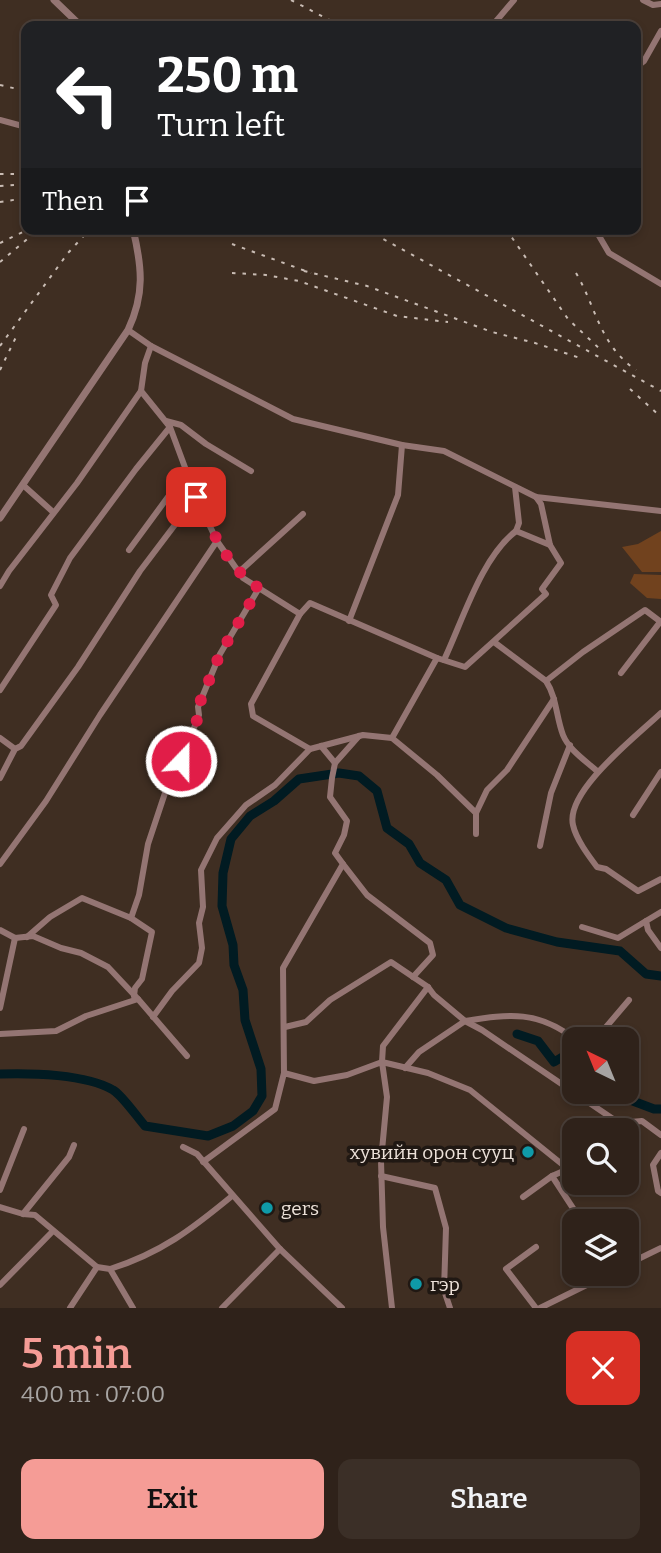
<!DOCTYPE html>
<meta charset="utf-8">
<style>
:root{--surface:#2f221a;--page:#3b2f27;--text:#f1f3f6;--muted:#a7a4a2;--line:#4a3f39;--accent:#f59c96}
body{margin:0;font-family:Bitter,serif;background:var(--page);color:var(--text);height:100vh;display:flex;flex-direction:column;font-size:26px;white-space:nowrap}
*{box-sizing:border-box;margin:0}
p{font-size:23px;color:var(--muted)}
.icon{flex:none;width:38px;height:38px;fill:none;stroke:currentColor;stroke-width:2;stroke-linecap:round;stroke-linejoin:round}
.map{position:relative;height:1308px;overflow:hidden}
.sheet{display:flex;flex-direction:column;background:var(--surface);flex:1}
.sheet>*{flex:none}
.banner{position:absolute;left:21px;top:21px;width:620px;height:214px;border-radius:14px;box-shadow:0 4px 10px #0003,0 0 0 2px var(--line);background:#202124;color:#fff;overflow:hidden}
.needle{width:46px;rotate:317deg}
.tools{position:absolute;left:562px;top:1027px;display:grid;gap:14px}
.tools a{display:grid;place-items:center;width:77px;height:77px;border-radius:14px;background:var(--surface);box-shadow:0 4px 10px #0003,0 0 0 2px var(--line);font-size:35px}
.pin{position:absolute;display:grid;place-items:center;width:60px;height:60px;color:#fff;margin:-30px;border-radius:14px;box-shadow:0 4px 10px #0006}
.me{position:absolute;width:77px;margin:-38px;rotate:22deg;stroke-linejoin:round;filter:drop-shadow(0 0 5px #0008)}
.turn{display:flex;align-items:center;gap:24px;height:147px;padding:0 21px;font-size:32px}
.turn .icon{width:91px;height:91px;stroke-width:2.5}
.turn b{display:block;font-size:49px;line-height:60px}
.then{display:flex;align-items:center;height:66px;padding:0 21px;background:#0003;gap:14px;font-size:26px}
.round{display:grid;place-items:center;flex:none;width:74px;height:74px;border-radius:14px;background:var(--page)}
.headline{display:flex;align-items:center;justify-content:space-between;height:119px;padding:0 21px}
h1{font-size:42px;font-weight:600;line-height:52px;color:var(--accent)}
.cta{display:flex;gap:14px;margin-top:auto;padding:14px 21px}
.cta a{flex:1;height:80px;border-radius:14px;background:var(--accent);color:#111;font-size:28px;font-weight:600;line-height:80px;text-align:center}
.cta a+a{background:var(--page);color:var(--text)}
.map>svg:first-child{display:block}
</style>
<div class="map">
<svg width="661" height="1308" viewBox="0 0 661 1308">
<rect width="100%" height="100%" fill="#3f2e22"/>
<!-- green -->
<g fill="#71421e">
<polygon points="661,531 661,572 642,572 622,547 638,544"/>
<polygon points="634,574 661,575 661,599 647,598 630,583"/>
</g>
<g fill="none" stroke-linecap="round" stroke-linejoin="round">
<!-- river -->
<g stroke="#011b22" stroke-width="9">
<polyline points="517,1034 538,1041 554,1062 569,1053 574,1058"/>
<path d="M 0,1074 C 31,1073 86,1074 113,1090 C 122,1095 137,1117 145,1126 L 208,1136 L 233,1126 L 253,1111 L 262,1096 L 261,1069 L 245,1020 L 243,990 L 234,965 L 233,945 L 222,906 L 223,873 L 231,839 L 250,816 L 274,801 L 299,779 L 339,773 L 359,776 L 377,791 L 387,828 L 409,844 L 420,863 L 446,880 L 460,905 L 506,928 L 557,942 L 620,951 L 646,974 L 661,976"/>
<polyline points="609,1092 654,1109 661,1109"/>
</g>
<!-- minor -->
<g stroke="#947573" stroke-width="6">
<polyline points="643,0 653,5 661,4"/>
<polyline points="492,26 514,0"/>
<polyline points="635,64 640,64 644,61 661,31"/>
<polyline points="0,120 26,127"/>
<polyline points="595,229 609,253 661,284"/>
<polyline points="128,330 151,346 293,419 402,445 444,451 536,497 661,511"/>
<polyline points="151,346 145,363 141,391 170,427 196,497 217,541 243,578 300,614 310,603 437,658"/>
<polyline points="166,421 181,425 206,444 251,471"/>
<polyline points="23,485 53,512"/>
<polyline points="515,487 519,523 516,531 550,545"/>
<polyline points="129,550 187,471"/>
<polyline points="239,572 303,514"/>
<polyline points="0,586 9,571 77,483 141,391"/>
<polyline points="300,614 251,704 253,716 310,749 363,735 392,738"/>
<polyline points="349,621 398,495 402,445"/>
<path d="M 494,642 L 546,681 C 557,698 556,717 563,735 C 569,750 586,761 598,772"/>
<path d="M 444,660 C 463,620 481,558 516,531"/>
<polyline points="621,673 660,622"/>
<polyline points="546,681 583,652 645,610 661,622"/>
<polyline points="0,690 56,605 51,595 70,558 136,469 170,427"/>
<path d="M 661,713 C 638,735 565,791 573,825 C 576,839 588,855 597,867 L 606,869 L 638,891 L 661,879"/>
<polyline points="0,738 15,749"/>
<polyline points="321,746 335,763"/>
<polyline points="0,778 15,749 21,746 78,667 140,571 196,497"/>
<polyline points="476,813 487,790 507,770 554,699"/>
<polyline points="633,815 661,772"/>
<polyline points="476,834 476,813 437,775 392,738 437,658 465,667 546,594 542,589 561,563 550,545 541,504 536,497"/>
<polyline points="540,846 551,793 570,745"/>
<polyline points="0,864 46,801 100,715 217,541"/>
<polyline points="343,864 367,895 430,943 433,955 413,977"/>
<polyline points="661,912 646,921 648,930 661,948"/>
<polyline points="131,918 152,932 142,979 135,988 134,996"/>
<polyline points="582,927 618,938 646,921"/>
<polyline points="0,930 15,938 33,936 61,948 81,953 108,967 138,999 187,1056"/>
<polyline points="27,937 50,917 82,898 131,918 139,895 148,844 165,793 181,761 199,715 198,707 220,654 259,588"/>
<polyline points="428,987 383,1046 382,1062 428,1073 470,1090 568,1169 552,1176 582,1222"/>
<polyline points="0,1008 15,938"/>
<polyline points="153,1017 172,991 199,963 202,948 199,923 203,907 201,870 217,838 246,805 275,785 310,749"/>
<path d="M 285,1027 L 306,1022 L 330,1000 L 391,962 L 428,987 L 434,995 L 465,1021 C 510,1014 538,1010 576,1040"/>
<polyline points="0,1034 56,1031 86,1016 138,999"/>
<polyline points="595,1040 629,1000"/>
<polyline points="405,1068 419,1052 465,1021 482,1030 619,1123"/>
<polyline points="284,1073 283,968 343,864 335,853 344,835 347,821 330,797 332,778 335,763 359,736"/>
<polyline points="609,1130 619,1123 642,1121 661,1135"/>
<polyline points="183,1147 197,1154 280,1249 342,1308"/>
<polyline points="661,1153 653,1165 658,1191 661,1193"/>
<polyline points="203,1162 275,1109 284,1073 314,1081 347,1075 382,1062 387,1097 381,1161 383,1227 392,1308"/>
<polyline points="381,1176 435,1188 446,1228 444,1290 450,1308"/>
<polyline points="0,1190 24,1129"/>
<polyline points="523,1197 552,1176"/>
<polyline points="0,1207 23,1214 35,1215 97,1267 110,1269 133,1308"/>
<polyline points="23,1214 69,1157 74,1145"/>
<polyline points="626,1265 661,1248"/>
<path d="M 110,1269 C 161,1253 192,1229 232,1196"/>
<polyline points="0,1285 53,1231"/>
<polyline points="70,1308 97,1267"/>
<polyline points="222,1308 280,1249"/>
<polyline points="536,1308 506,1269 536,1247"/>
<polyline points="540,1308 609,1274"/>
</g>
<!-- tertiary -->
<g stroke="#947573" stroke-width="7">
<polyline points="54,0 81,26"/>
<path d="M 0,518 L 128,330 C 145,294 142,267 133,229"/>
</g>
<!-- rail -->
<g stroke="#c9bcb4" stroke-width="2" stroke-dasharray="3.5 7" stroke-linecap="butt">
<polyline points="291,0 341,26"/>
<polyline points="0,85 26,91"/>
<polyline points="0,174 26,174"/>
<polyline points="0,186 26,184"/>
<polyline points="0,202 26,198"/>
<polyline points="365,229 661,391"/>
<polyline points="506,229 568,319 603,352"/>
<polyline points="0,243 29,229"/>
<polyline points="232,244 311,273"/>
<polyline points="0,262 39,229"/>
<polyline points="304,271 367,286 492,332 535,343 583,359"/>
<polyline points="232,273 266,275 299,281 397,316 448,322"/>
<path d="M 576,273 C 597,309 599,344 636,370"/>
<polyline points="0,346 68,253 90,229"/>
<polyline points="0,370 17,335"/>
<polyline points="630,389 661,417"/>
</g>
</g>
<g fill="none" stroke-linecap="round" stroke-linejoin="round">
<!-- route -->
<path stroke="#e11d48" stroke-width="12" stroke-dasharray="0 21.6" d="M 181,761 L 199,715 L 198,707 L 220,654 L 259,588 C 227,568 212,530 196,497"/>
</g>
<!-- markers -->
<g fill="#0f9aa8" stroke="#201813" stroke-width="2.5">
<circle cx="528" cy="1152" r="7"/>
<circle cx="267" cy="1208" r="7"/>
<circle cx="416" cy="1284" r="7"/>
</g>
<g text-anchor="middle" stroke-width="7" stroke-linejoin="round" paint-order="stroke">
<!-- poi labels -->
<g font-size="19" fill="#ece1d9" stroke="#201813" text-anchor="start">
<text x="514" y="1159" text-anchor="end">хувийн орон сууц</text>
<text x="281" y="1215">gers</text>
<text x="430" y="1291">гэр</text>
</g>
</g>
</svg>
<div class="tools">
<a><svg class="needle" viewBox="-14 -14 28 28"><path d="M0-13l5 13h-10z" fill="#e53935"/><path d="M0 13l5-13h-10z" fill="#a7a4a2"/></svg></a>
<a><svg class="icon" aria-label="search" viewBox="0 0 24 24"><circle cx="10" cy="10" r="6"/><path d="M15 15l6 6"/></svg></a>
<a><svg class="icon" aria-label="layers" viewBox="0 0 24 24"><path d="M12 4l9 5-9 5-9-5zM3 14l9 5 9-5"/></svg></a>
</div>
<div class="pin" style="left:196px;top:497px;background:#d93025"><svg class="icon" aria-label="arrive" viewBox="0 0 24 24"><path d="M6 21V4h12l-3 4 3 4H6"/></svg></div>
<svg class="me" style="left:181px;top:761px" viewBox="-20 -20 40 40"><circle r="17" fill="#e11d48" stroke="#fff" stroke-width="3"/><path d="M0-11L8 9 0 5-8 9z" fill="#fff"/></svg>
<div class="banner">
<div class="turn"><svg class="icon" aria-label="left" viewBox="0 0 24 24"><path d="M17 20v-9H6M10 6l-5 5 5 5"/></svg><div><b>250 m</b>Turn left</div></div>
<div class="then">Then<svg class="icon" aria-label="arrive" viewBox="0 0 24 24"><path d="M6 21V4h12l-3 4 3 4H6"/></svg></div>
</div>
</div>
<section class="sheet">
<div class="headline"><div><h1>5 min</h1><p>400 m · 07:00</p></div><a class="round" style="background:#d93025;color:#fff"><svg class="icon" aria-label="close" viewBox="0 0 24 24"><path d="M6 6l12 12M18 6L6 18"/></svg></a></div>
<div class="cta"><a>Exit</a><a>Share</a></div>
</section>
